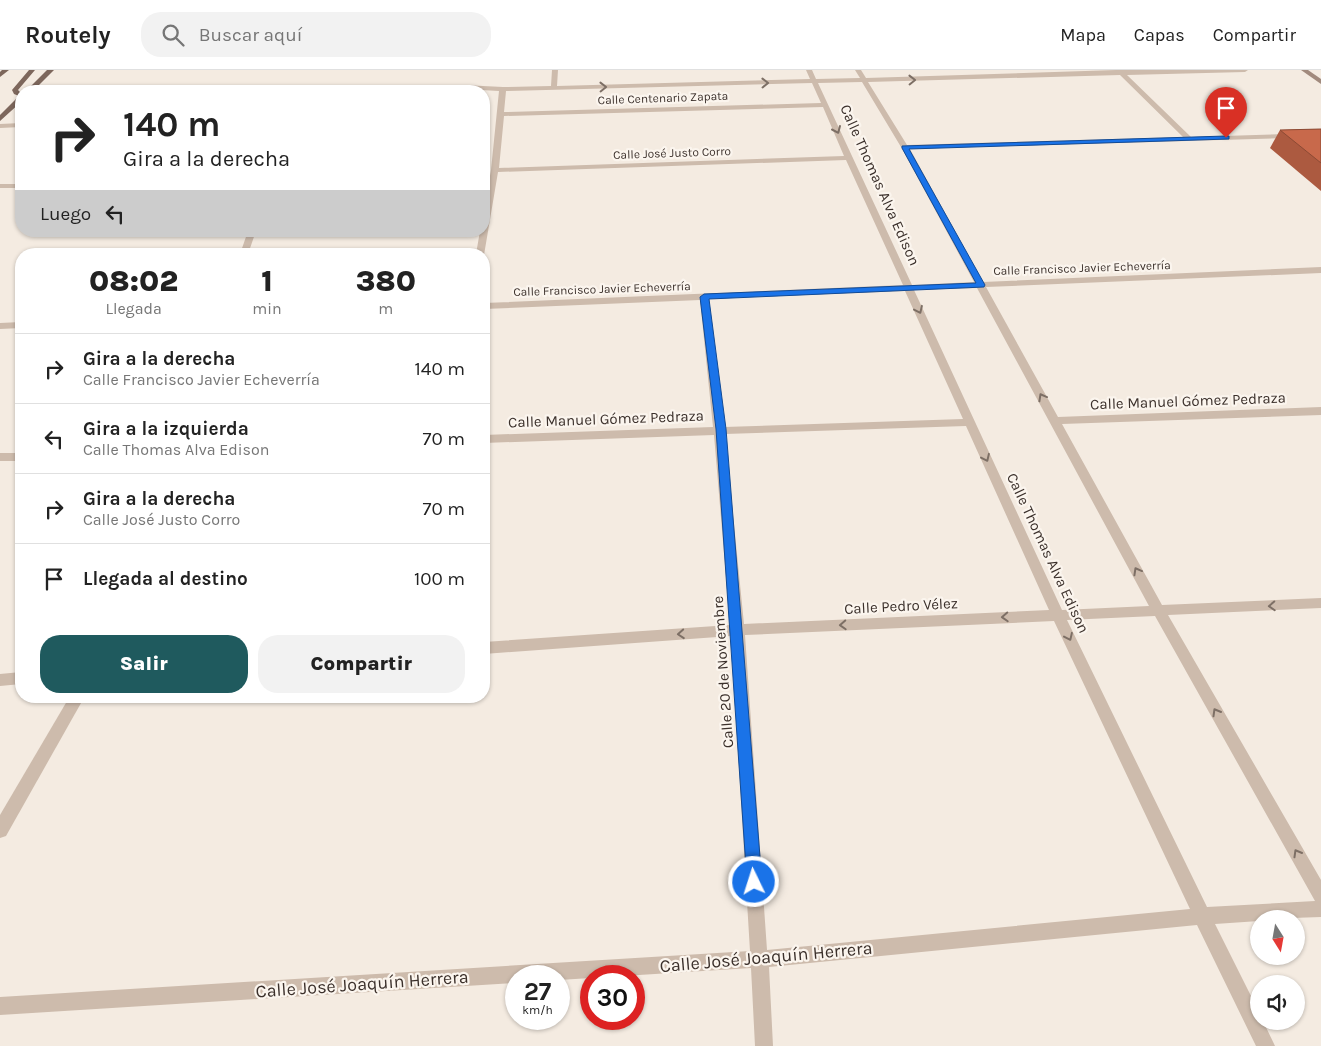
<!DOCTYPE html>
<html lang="es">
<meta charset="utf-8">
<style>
:root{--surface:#fff;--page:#f2f2f2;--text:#222;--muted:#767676;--line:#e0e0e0;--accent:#1f5a5e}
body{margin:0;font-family:Karla,sans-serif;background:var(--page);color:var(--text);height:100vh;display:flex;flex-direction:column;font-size:19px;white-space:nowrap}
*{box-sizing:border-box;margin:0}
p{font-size:16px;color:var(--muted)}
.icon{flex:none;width:28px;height:28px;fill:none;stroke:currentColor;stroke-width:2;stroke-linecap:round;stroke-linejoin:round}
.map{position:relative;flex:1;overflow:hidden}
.panel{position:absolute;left:15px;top:178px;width:475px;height:455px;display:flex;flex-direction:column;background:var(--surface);border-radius:20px;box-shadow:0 1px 4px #0004}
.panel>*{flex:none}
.top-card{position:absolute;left:15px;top:15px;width:475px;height:152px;border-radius:20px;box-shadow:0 1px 4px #0004;background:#fff;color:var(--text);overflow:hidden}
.needle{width:32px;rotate:169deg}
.buttons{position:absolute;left:1250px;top:840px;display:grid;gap:10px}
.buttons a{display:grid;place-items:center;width:55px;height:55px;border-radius:50%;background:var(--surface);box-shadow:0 1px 4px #0004;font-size:25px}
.speed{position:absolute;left:505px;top:895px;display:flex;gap:10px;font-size:25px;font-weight:700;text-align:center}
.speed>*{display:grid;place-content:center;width:65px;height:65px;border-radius:50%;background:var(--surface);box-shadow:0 1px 4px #0004;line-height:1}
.speed small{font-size:12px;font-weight:400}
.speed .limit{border:8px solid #d22;background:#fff;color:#111}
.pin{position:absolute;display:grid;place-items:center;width:42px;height:42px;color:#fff;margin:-51px -21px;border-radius:50% 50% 50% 0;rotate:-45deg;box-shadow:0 0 5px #0007}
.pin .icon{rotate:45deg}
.me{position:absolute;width:55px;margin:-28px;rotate:356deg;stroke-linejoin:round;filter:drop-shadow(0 0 4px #0008)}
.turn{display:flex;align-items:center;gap:18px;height:105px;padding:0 25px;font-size:22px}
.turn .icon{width:65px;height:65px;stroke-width:2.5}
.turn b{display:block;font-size:35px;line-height:42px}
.then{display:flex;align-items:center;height:48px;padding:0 25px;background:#0003;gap:10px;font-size:19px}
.eta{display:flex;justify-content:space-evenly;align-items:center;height:85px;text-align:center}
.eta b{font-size:30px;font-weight:800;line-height:35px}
.primary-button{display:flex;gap:10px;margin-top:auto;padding:10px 25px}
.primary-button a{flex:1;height:58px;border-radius:20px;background:var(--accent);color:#fff;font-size:20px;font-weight:800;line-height:58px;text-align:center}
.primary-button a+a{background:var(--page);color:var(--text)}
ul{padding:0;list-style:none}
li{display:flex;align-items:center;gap:15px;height:70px;padding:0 25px;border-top:1px solid var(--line)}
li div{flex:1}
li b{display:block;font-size:19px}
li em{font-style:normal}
header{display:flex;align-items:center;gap:30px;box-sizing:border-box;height:70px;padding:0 25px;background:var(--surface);border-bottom:1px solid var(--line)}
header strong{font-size:24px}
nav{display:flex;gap:28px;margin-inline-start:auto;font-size:18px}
.search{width:350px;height:45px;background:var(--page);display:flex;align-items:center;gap:12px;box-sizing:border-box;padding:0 18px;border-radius:20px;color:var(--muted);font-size:19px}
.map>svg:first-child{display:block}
</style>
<header>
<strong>Routely</strong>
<div class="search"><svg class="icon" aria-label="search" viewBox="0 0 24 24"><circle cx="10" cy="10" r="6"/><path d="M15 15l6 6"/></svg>Buscar aquí</div>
<nav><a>Mapa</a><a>Capas</a><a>Compartir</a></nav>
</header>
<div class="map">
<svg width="1321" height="976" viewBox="0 0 1321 976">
<rect width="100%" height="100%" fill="#f4ebe1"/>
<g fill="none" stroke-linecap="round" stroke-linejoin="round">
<!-- street -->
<g fill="#cdbbac" fill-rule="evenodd">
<path d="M 552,0 L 558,0 L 557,16 L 810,9 L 806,0 L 812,0 L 816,9 L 860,8 L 855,0 L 861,0 L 866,8 L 1116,0 L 1248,0 L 1245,2 L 1127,5 L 1191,67 L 1321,63 L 1321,67 L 910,79 L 983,212 L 1321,197 L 1321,203 L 986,217 L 1058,347 L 1321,337 L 1321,345 L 1062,354 L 1162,535 L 1321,528 L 1321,538 L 1168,545 L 1321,810 L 1321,847 L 1259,849 L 1259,851 L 1215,854 L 1259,942 L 1259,951 L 1263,951 L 1275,976 L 1256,976 L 1197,855 L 769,897 L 773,976 L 755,976 L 751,898 L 623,906 L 591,906 L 591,908 L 559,910 L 559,906 L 516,906 L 516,913 L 0,945 L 0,927 L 750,881 L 731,566 L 484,584 L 484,572 L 730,555 L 714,365 L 484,373 L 484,365 L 713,357 L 700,230 L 484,239 L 484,233 L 903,215 L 846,90 L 498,102 L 484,185 L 476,184 L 480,161 L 484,161 L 484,140 L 491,100 L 499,21 L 463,19 L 255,21 L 258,19 L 463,15 L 503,17 L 551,16 ZM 1120,5 L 1183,67 L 907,75 L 868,12 ZM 862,12 L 901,77 L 974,212 L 912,215 L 818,13 ZM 812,13 L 821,33 L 504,42 L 506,21 ZM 823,37 L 844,86 L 499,98 L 504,46 ZM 977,218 L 1149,536 L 1062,540 L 914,220 ZM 905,221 L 963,349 L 724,357 L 709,229 ZM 966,356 L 1049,540 L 744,554 L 725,364 ZM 1155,546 L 1315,831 L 1207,837 L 1067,550 ZM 1054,551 L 1190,839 L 767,880 L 745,565 Z"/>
<polygon points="21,53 21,57 0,58 0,54"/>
<rect x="0" y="114" width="21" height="4"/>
<polygon points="248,161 256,161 248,184 240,184"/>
<polygon points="21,252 21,258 0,259 0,253"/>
<rect x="0" y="383" width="21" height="8"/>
<polygon points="21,602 21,614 0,616 0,604"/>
<polygon points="70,626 85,626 6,766 0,768 0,745"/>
</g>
<!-- secondary -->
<polygon fill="#a18a7d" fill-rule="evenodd" points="1301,0 1308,0 1321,9 1321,14"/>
<!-- primary -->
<g fill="#7d675c" fill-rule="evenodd">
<polygon points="2,0 9,0 0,7 0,2"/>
<polygon points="29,0 35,0 18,20 21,23 21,32 0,51 0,45 19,26 14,24 12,20"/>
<polygon points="47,0 54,0 33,21 26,21"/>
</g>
</g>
<!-- wall -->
<polygon fill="#ac5a40" points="1321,59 1321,121 1270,78 1280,60"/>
<!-- building -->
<polygon fill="#c8694b" stroke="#8c4a34" points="1321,59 1321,93 1280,60"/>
<!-- one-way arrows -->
<defs><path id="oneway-chevron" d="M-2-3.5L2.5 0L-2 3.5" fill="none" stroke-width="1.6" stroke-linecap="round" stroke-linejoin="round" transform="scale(1.25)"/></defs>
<g stroke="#7d6f65">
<use href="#oneway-chevron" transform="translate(912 10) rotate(-1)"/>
<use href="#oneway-chevron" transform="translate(765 13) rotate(-1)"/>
<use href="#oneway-chevron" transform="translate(603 17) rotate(-1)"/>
<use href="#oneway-chevron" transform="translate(837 60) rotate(66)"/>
<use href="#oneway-chevron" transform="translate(919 240) rotate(65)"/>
<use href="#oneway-chevron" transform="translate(1042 327) rotate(-119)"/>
<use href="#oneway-chevron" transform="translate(986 388) rotate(65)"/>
<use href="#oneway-chevron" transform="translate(1137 501) rotate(-119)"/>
<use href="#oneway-chevron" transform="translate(1272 536) rotate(177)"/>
<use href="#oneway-chevron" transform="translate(1005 547) rotate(177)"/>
<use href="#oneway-chevron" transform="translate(843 555) rotate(177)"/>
<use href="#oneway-chevron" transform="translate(681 564) rotate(176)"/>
<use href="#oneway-chevron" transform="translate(1069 567) rotate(65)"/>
<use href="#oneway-chevron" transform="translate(1216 642) rotate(-120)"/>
<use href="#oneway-chevron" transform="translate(1297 783) rotate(-120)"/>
</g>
<!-- route -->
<polygon fill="#1a73e8" stroke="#114b97" points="1226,66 1229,66 1229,69 909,79 985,215 984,217 709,229 726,359 762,812 760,817 754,819 749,817 747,812 716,359 700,227 704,224 976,213 902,78 902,76"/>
<g text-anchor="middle" stroke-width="4.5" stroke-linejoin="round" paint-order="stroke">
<!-- far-street labels -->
<g font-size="12" fill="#3b302b" stroke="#fbf5ee">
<text transform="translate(663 28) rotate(-2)" y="4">Calle Centenario Zapata</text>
<text transform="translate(672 83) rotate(-2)" y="4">Calle José Justo Corro</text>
<text transform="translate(1082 198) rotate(-2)" y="4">Calle Francisco Javier Echeverría</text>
<text transform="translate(602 219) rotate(-2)" y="4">Calle Francisco Javier Echeverría</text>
</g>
<!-- street labels -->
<g font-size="15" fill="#3b302b" stroke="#fbf5ee">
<text transform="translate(880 115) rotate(66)" y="5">Calle Thomas Alva Edison</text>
<text transform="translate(1188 331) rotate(-2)" y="5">Calle Manuel Gómez Pedraza</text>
<text transform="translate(606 349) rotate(-2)" y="5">Calle Manuel Gómez Pedraza</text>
<text transform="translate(1048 483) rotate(65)" y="5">Calle Thomas Alva Edison</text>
<text transform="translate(901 536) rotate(-3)" y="5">Calle Pedro Vélez</text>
<text transform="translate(723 602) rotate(-94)" y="5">Calle 20 de Noviembre</text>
</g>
<!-- near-street labels -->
<g font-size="18" fill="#3b302b" stroke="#fbf5ee">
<text transform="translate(766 887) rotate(-5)" y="6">Calle José Joaquín Herrera</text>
<text transform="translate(362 914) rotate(-4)" y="6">Calle José Joaquín Herrera</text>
</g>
</g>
</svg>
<div class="buttons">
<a><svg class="needle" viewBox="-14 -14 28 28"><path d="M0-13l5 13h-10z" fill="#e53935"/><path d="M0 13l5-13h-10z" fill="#767676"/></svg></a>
<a><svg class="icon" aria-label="sound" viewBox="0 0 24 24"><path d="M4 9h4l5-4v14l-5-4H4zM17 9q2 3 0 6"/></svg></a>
</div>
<div class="speed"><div>27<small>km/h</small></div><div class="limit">30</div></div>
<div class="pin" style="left:1226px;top:68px;background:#d93025"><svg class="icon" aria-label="arrive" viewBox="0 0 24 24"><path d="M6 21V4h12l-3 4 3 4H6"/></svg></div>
<svg class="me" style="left:754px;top:812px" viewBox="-20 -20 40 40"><circle r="17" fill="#1a73e8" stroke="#fff" stroke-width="3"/><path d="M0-11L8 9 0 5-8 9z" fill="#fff"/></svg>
<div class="top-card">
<div class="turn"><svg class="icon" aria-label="right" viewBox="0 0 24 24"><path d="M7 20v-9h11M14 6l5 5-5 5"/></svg><div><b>140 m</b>Gira a la derecha</div></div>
<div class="then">Luego<svg class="icon" aria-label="left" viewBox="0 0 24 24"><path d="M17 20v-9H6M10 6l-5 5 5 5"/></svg></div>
</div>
<section class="panel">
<div class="eta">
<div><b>08:02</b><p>Llegada</p></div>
<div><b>1</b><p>min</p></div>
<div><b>380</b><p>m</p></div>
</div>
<ul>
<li><svg class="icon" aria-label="right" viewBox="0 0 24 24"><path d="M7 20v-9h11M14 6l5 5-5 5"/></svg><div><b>Gira a la derecha</b><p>Calle Francisco Javier Echeverría</p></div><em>140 m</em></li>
<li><svg class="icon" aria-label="left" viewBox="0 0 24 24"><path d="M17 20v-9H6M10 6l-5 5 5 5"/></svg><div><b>Gira a la izquierda</b><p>Calle Thomas Alva Edison</p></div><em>70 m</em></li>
<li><svg class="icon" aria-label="right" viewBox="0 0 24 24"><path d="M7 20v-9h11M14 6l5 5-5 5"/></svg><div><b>Gira a la derecha</b><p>Calle José Justo Corro</p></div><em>70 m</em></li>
<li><svg class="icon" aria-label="arrive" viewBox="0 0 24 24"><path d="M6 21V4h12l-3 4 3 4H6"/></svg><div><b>Llegada al destino</b></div><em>100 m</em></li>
</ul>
<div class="primary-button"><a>Salir</a><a>Compartir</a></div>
</section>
</div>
